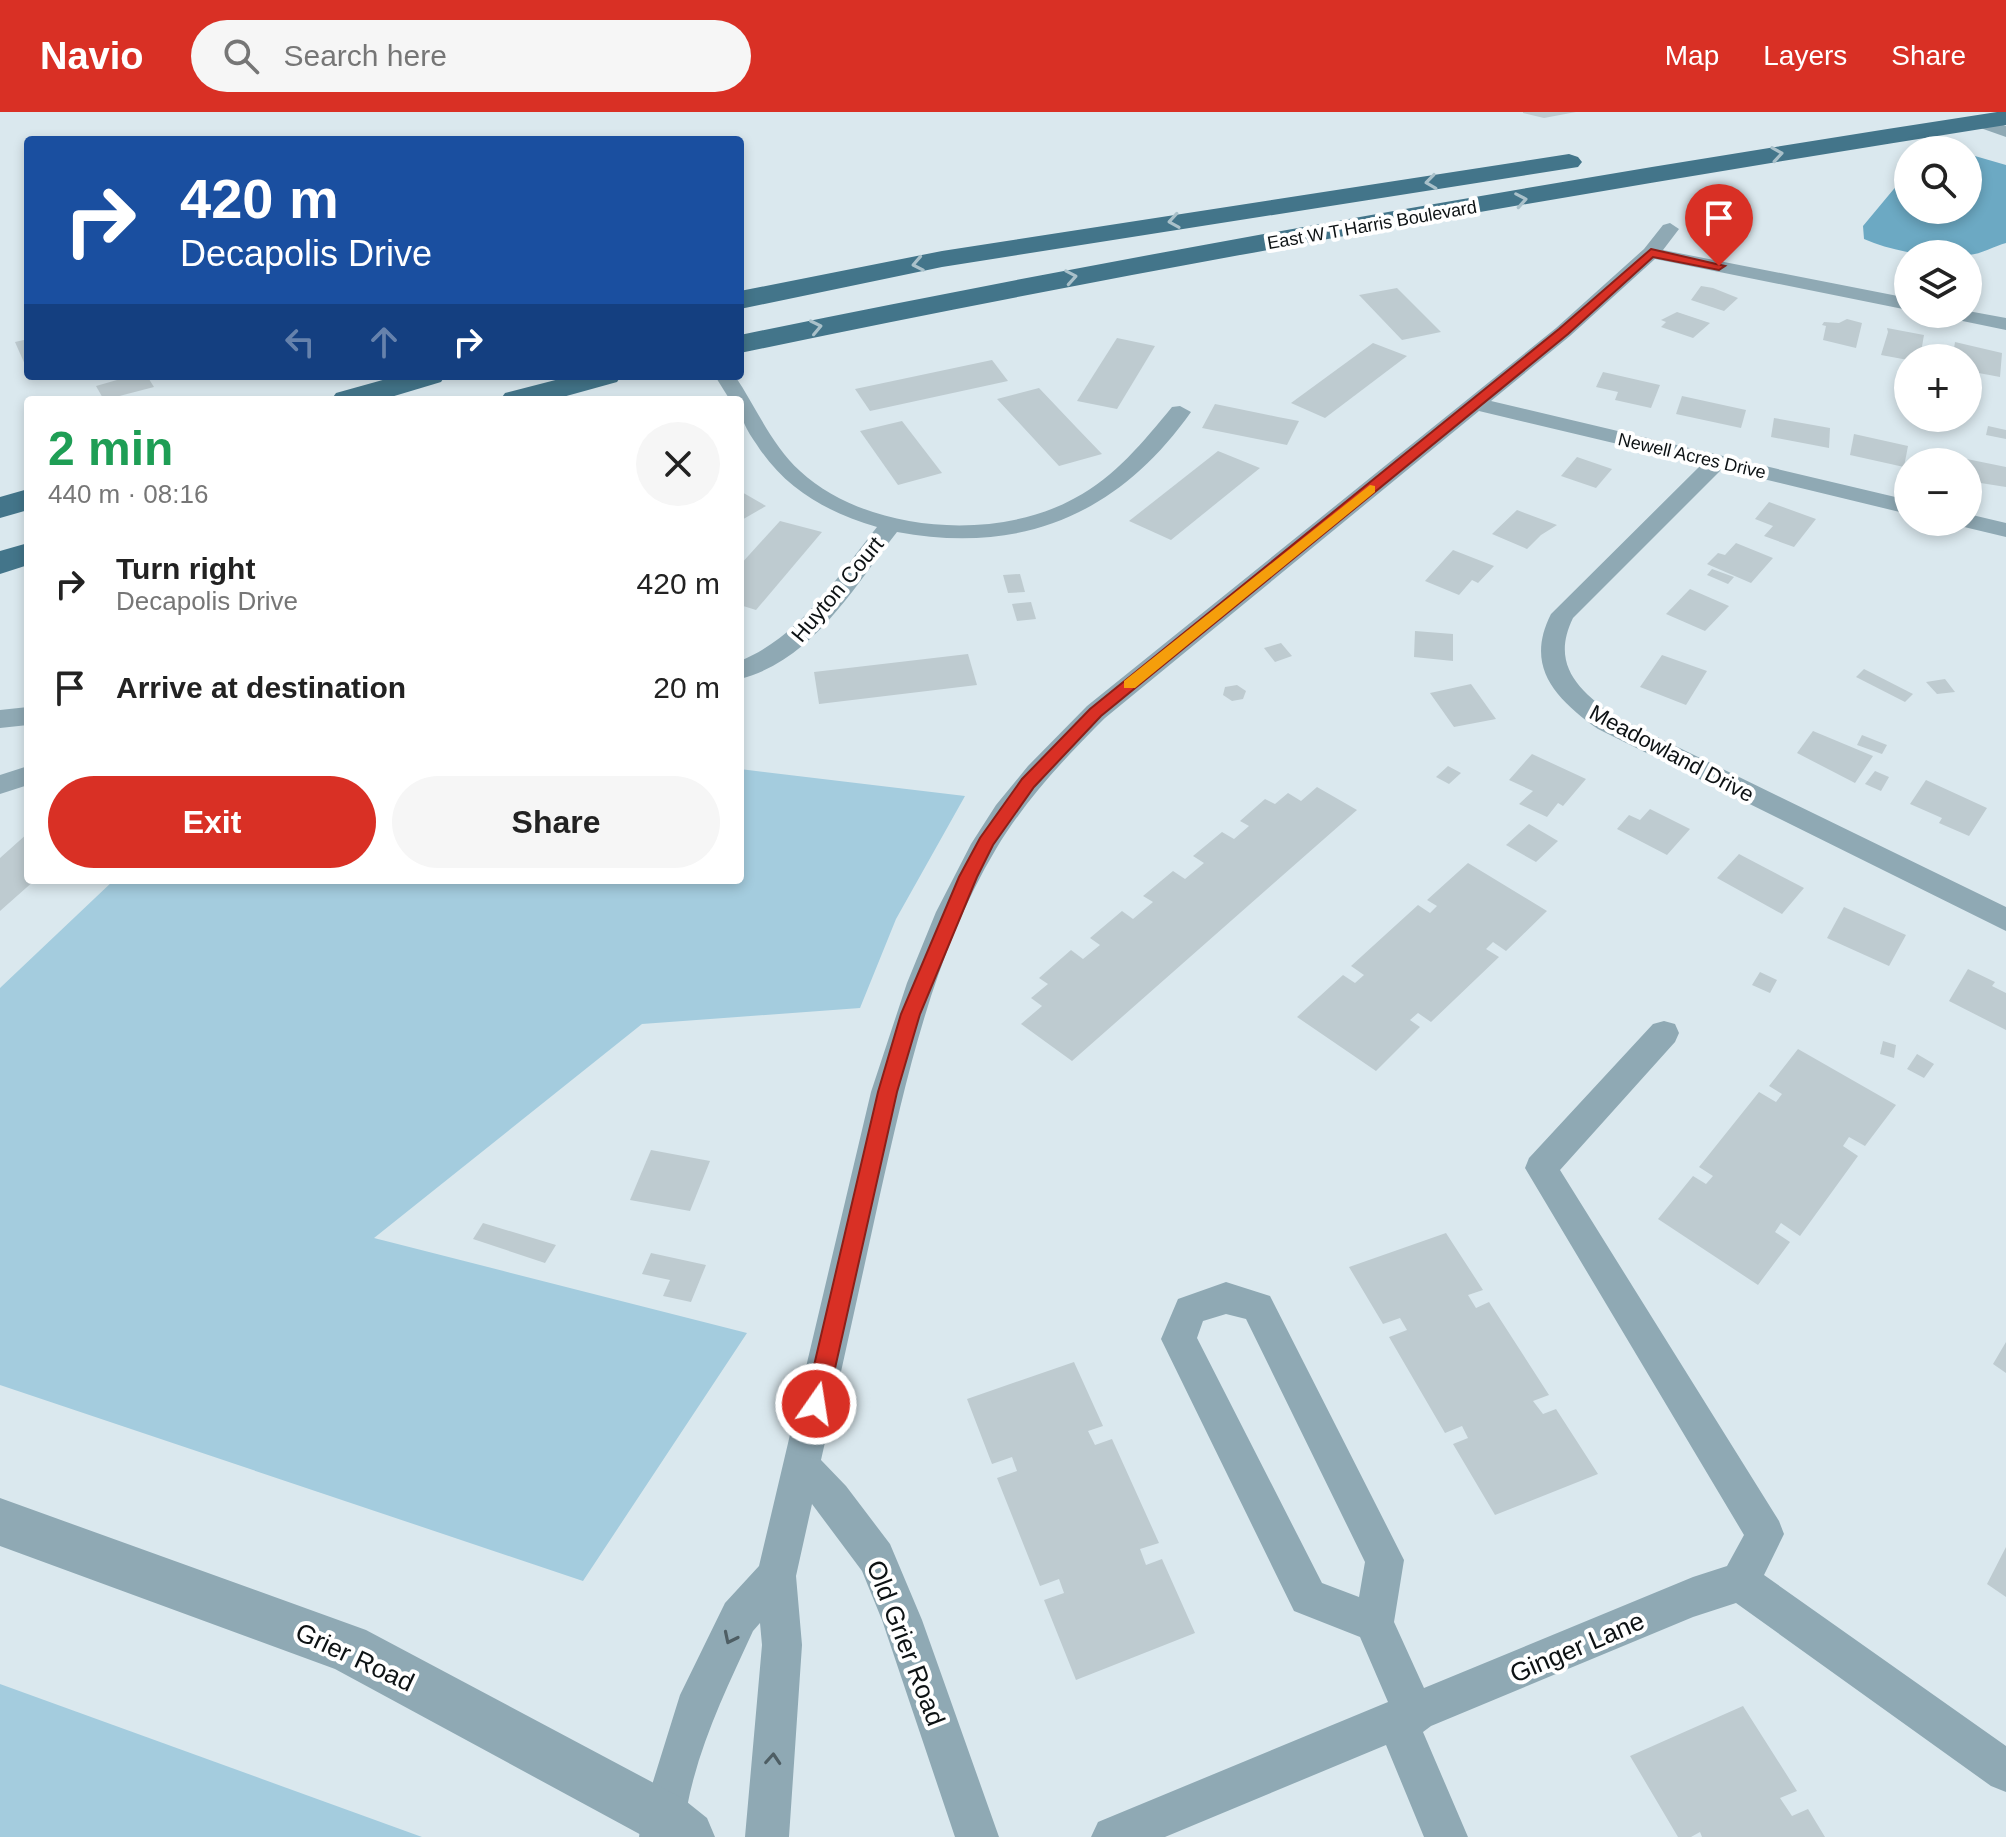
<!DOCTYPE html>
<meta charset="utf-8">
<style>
:root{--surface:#fff;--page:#f6f6f6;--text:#222;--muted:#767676;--accent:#d93025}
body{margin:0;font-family:Helvetica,sans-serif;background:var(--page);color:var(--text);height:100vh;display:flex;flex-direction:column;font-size:30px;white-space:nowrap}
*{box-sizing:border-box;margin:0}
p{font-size:26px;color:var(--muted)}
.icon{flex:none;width:44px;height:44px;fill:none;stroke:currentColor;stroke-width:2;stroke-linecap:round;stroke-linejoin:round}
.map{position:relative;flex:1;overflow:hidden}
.drawer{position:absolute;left:24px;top:284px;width:720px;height:488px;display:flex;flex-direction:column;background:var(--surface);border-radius:8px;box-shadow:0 4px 12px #0003}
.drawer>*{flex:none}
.guide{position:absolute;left:24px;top:24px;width:720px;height:244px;border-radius:8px;box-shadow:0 4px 12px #0003;background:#1a4fa0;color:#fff;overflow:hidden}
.tools{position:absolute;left:1894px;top:24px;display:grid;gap:16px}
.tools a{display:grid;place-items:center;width:88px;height:88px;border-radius:50%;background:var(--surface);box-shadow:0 4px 12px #0003;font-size:40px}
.pin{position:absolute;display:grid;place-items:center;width:68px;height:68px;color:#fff;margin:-82px -34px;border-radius:50% 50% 50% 0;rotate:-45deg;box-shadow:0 0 8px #0007}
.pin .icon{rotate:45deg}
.me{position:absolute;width:88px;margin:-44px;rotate:13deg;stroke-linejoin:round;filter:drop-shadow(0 0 6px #0008)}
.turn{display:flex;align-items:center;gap:28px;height:168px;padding:0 24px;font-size:36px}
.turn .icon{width:104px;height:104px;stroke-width:2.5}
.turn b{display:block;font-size:56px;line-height:68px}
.lanes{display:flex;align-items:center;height:76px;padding:0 24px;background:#0003;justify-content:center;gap:40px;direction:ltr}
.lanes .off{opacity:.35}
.round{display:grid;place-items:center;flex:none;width:84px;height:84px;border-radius:42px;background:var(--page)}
.summary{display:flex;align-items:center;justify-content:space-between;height:136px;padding:0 24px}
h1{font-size:48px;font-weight:700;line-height:60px;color:#1e9e55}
.primary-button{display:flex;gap:16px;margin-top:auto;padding:16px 24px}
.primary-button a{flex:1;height:92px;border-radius:48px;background:var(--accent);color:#fff;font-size:32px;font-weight:700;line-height:92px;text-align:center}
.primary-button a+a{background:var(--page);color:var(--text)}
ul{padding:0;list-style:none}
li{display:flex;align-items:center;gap:24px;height:104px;padding:0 24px}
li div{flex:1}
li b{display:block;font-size:30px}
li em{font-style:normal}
header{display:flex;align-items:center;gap:48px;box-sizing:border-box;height:112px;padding:0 40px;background:var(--accent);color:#fff}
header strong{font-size:38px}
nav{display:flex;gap:44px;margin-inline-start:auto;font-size:28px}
.search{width:560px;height:72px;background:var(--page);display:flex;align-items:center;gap:20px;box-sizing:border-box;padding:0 28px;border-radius:44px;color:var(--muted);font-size:30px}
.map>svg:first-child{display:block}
</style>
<header>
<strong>Navio</strong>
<div class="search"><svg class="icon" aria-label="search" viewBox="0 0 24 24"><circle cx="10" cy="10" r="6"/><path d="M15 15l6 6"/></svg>Search here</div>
<nav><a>Map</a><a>Layers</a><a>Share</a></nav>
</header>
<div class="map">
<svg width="2006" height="1725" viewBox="0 0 2006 1725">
<rect width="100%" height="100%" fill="#dae8ee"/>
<!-- green -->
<g fill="#a4ccde">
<polygon points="740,657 965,684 896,807 860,896 642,912 374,1126 747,1221 583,1469 0,1273 0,876 114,768 740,768"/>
<polygon points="0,1572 422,1725 0,1725"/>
</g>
<!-- water -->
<path fill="#6ca9c3" d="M 1968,42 L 2006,53 L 2006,131 C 1995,134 1981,142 1969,143 C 1936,146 1896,141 1864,127 L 1863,114 L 1908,60 L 1908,98 L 1968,98 Z"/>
<!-- building -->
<g fill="#becbd0">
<polygon points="1576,0 1544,6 1523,1 1523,0"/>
<polygon points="1701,174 1713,176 1738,186 1724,199 1691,188"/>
<polygon points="1397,176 1441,220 1402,228 1359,183"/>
<polygon points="1677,200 1710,211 1693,226 1661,215 1666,210 1661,208"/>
<polygon points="1847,207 1862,211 1856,236 1823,228 1826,214 1822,213 1824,210 1839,211"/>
<polygon points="1887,216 1924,223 1920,246 1908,248 1881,243 1888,220"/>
<polygon points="1117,226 1155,234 1117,297 1077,289"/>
<polygon points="28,227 28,254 26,255 15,230"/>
<polygon points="1955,230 2002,241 2000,265 1968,259 1968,246 1953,243"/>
<polygon points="1373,231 1407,244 1325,306 1291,291"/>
<polygon points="992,248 1008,269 870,299 855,277"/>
<polygon points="1603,260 1660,273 1651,296 1615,288 1618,280 1596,275"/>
<polygon points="131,264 147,264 154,275 104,288 96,274"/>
<polygon points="1039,276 1076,315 1102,342 1059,354 997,287"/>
<polygon points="1682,284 1746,298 1741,316 1676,302"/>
<polygon points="1215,292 1278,305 1299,309 1287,333 1202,316"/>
<polygon points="1774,306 1830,316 1829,336 1771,325"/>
<polygon points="902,309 942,361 898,373 860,319"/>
<polygon points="1988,314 2006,318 2006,327 1986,323"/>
<polygon points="1854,322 1908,334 1904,355 1850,343"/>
<polygon points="1218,339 1260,356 1171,428 1129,409"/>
<polygon points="1952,344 2006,355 2006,375 1968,369 1968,350 1952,350"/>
<polygon points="1577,345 1612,357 1596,376 1561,364"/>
<polygon points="740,379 766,394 740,409"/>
<polygon points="1769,390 1816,407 1794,435 1764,424 1773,414 1755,407"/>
<polygon points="1517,398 1557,413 1541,423 1527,437 1492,422"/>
<polygon points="780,409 822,420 756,498 740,493 740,453"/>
<polygon points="1736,431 1773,446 1751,471 1707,452 1718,441 1725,443"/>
<polygon points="1453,438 1494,454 1478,471 1472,468 1459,483 1425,469"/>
<polygon points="1712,457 1734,465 1728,472 1707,463"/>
<polygon points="1020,462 1025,480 1008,481 1003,463"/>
<polygon points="1690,477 1729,494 1705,519 1666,502"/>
<polygon points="1031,490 1036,507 1017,509 1012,492"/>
<polygon points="1415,519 1453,522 1453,549 1414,545"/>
<polygon points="1281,531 1292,544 1275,550 1264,536"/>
<polygon points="968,542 977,573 819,592 814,560"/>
<polygon points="1662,543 1707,559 1686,593 1640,575"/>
<polygon points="1864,557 1913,582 1905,590 1856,565"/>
<polygon points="1945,567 1955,580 1937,582 1926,570"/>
<polygon points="1471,572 1496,607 1454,615 1430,581"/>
<polygon points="1237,573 1246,579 1243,587 1232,589 1223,583 1225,575"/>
<polygon points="1813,619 1873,644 1855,671 1797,641"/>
<polygon points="1862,623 1887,633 1882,642 1857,633"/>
<polygon points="1532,642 1586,667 1563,694 1558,691 1547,705 1519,692 1533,679 1509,668"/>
<polygon points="1448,654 1461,661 1449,672 1436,665"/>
<polygon points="1875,659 1889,665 1881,679 1865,672"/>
<polygon points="1926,668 1987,696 1969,724 1939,711 1942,706 1910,692"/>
<polygon points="1317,675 1357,698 1072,949 1021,912 1042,894 1031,886 1048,872 1039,866 1071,838 1083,847 1100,833 1090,826 1122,799 1133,807 1153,790 1143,784 1173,759 1185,767 1204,751 1193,744 1222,720 1234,727 1249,714 1240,709 1265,687 1275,692 1288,681 1301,689"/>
<polygon points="1650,697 1690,717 1667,743 1617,717 1629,703 1640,708"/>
<polygon points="1529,712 1558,729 1536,750 1506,733"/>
<polygon points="28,721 28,768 35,768 0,799 0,746"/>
<polygon points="1739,742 1804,776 1782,802 1717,766"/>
<polygon points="1468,751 1547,799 1506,839 1493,830 1486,837 1499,845 1431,910 1418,901 1410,908 1420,915 1376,959 1297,905 1343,863 1355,871 1364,863 1351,854 1418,793 1430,801 1437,794 1427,788"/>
<polygon points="1844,795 1906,823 1889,854 1827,826"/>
<polygon points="1968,857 1995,870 1992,874 2006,881 2006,918 1949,889"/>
<polygon points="1760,860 1777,868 1770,881 1752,873"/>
<polygon points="1883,929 1896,933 1894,946 1880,942"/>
<polygon points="1798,937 1896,993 1865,1034 1849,1025 1843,1034 1858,1044 1800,1124 1781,1111 1775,1120 1790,1130 1758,1173 1658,1107 1693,1064 1706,1072 1713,1064 1699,1055 1759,980 1776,990 1782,982 1769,974"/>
<polygon points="1917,942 1934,952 1924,966 1907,957"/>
<polygon points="651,1038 710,1049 690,1099 630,1088"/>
<polygon points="483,1111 556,1133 545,1151 473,1127"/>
<polygon points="1446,1121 1483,1178 1468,1183 1476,1196 1489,1190 1549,1283 1533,1289 1543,1302 1556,1297 1598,1362 1495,1403 1453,1332 1468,1326 1462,1314 1445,1321 1389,1225 1407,1218 1400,1206 1383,1212 1349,1155"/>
<polygon points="651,1141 706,1153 691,1190 663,1184 670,1168 642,1162"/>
<polygon points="2006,1230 2006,1261 1993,1252"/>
<polygon points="1074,1250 1103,1314 1088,1319 1095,1333 1112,1327 1159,1431 1140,1437 1146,1453 1162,1447 1195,1521 1076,1568 1044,1488 1064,1481 1059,1467 1040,1474 997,1366 1017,1359 1012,1345 992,1352 967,1287"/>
<polygon points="2006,1435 2006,1485 1987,1472"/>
<polygon points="1743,1594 1797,1679 1780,1686 1792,1704 1808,1697 1825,1725 1702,1725 1700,1720 1691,1725 1678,1725 1630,1644"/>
</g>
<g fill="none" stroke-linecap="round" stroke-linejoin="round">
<!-- minor -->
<g fill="#8fa9b4" fill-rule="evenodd">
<polygon points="1978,4 2006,14 2006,25 1972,13 1970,9"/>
<path d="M 1670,111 L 1679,117 L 1663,138 L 1908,186 L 1908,198 L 1655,147 L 1570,224 L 1491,289 L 1908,388 L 1908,402 L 1722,357 L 1573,506 C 1550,553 1579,579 1616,605 L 2006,795 L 2006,819 L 1598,617 C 1556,587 1524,555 1551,502 L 1702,352 L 1479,299 L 1105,606 C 1065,646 1026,687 996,737 C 933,842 906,968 879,1087 C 860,1174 841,1261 821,1348 L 846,1374 L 890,1432 L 922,1508 L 999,1725 L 955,1725 L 882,1508 L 862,1459 L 812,1392 L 796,1464 L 802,1533 L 789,1725 L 745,1725 L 762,1533 L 760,1511 L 753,1519 C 723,1584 689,1653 683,1725 L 639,1725 L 642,1705 L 680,1583 L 725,1491 L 759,1454 L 871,980 L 907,871 L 936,800 L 971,732 L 996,693 L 1028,654 L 1087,594 L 1556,216 L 1644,137 L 1663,113 Z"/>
<polygon points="1968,199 2006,206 2006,218 1948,206 1945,202 1968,202"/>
<path d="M 715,264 L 735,264 C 756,295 772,334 800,359 C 867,421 997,430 1075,386 C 1115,365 1144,329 1172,295 L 1180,294 L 1191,300 C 1118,403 1021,443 897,420 C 853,476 813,548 740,567 L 740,549 C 801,524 837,465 877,415 C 827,400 786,378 757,333 C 746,317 740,307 740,288 L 730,288 Z"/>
<polygon points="1968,402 2006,411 2006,425 1960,414 1957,410 1968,410"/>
<polygon points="28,595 28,613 0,616 0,598"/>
<polygon points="28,654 28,673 0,682 0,663"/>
<path d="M 1664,909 L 1675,912 L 1679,921 L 1675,930 L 1560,1058 L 1779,1409 L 1784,1422 L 1764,1463 L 2006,1634 L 2006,1680 L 1991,1674 L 1736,1491 L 1693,1505 L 1431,1614 L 1423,1620 L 1468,1725 L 1424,1725 L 1386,1633 L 1165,1725 L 1091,1725 L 1098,1710 L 1388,1590 L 1360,1525 L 1294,1499 L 1161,1227 L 1178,1187 L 1226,1170 L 1270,1184 L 1404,1448 L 1394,1510 L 1424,1576 L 1693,1465 L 1727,1454 L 1744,1423 L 1525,1056 L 1529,1046 L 1653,912 ZM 1226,1202 L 1246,1207 L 1365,1450 L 1359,1485 L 1322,1471 L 1197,1226 L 1203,1209 Z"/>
</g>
<!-- tertiary -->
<polygon fill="#8fa9b4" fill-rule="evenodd" points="0,1386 366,1518 682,1686 707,1706 715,1725 645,1725 335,1557 0,1434"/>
<!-- primary -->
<g fill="#43758a" fill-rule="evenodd">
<path d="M 1997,0 L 2006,0 L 2006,13 C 1583,80 1160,153 740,241 L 740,223 C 1157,137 1576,65 1997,0 Z"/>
<polygon points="1569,42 1578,45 1582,50 1578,55 942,155 740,197 740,179 942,139"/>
<polygon points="397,264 445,264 441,270 381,288 331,288 336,281"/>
<polygon points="571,264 621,264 617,270 552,288 500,288 505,281"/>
<polygon points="28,377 28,398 0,406 0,385"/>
<polygon points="28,431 28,453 0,462 0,439"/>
</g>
</g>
<!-- one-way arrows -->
<defs><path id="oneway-chevron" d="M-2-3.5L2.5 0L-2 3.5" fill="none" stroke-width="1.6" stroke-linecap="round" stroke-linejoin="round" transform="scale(2)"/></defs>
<g stroke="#aac1ca">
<use href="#oneway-chevron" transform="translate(1777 42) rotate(-9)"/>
<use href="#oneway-chevron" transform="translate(1431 70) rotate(172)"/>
<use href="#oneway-chevron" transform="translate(1521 88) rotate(-10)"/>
<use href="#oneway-chevron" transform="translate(1174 109) rotate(171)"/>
<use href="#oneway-chevron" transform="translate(918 152) rotate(169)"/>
<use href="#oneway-chevron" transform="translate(1071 165) rotate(-10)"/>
<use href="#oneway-chevron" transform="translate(816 215) rotate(-12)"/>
</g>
<g stroke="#4e5e64">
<use href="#oneway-chevron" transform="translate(730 1526) rotate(116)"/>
<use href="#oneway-chevron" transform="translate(773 1647) rotate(-86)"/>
</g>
<!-- route -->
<polygon fill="#d93025" stroke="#8d1f18" stroke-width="2" points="1651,137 1725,154 1719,158 1653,145 1568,222 1101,604 1034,675 993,733 977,765 920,902 897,980 827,1292 824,1300 816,1303 808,1300 805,1292 878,980 901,902 959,765 980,726 1022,667 1090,597 1559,217"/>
<!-- slow -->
<polygon fill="#f59e0b" points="1370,373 1375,374 1375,380 1135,576 1124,576 1124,569"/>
<g text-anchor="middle" stroke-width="8" stroke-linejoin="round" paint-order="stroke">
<!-- far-street labels -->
<g font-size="18" fill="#0d1214" stroke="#fff">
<text transform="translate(1372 113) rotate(-10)" y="6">East W T Harris Boulevard</text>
<text transform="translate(1692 344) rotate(13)" y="6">Newell Acres Drive</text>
</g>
<!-- street labels -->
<g font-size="22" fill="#0d1214" stroke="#fff">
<text transform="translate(837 477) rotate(-50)" y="8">Huyton Court</text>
<text transform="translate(1672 641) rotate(28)" y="8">Meadowland Drive</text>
</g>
<!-- near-street labels -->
<g font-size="26" fill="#0d1214" stroke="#fff">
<text transform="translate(906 1531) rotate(69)" y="9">Old Grier Road</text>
<text transform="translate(1577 1535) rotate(-23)" y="9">Ginger Lane</text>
<text transform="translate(355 1545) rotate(25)" y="9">Grier Road</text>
</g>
</g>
</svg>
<div class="tools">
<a><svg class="icon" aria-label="search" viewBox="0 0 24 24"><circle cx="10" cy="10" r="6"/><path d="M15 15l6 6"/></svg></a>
<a><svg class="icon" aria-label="layers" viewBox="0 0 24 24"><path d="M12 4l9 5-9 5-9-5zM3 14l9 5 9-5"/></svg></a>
<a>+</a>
<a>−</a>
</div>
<div class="pin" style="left:1719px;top:154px;background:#d93025"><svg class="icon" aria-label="arrive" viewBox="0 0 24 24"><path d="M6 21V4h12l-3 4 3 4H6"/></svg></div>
<svg class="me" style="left:816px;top:1292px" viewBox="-20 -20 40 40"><circle r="17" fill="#d93025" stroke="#fff" stroke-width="3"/><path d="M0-11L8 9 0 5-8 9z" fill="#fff"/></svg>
<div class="guide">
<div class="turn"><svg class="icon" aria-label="right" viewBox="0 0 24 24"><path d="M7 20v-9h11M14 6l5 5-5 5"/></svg><div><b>420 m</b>Decapolis Drive</div></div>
<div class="lanes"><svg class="icon off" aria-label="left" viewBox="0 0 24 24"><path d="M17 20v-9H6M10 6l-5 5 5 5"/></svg><svg class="icon off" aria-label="ahead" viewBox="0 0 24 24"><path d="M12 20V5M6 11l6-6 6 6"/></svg><svg class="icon" aria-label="right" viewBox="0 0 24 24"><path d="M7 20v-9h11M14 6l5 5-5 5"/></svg></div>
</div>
<section class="drawer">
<div class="summary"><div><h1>2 min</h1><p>440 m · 08:16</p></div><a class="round"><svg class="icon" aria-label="close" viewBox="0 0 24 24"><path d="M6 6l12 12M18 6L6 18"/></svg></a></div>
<ul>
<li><svg class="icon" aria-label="right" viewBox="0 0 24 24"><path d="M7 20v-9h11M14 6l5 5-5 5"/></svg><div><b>Turn right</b><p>Decapolis Drive</p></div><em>420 m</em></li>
<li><svg class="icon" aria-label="arrive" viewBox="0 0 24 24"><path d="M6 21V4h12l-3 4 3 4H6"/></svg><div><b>Arrive at destination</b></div><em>20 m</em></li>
</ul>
<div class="primary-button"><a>Exit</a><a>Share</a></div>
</section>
</div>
